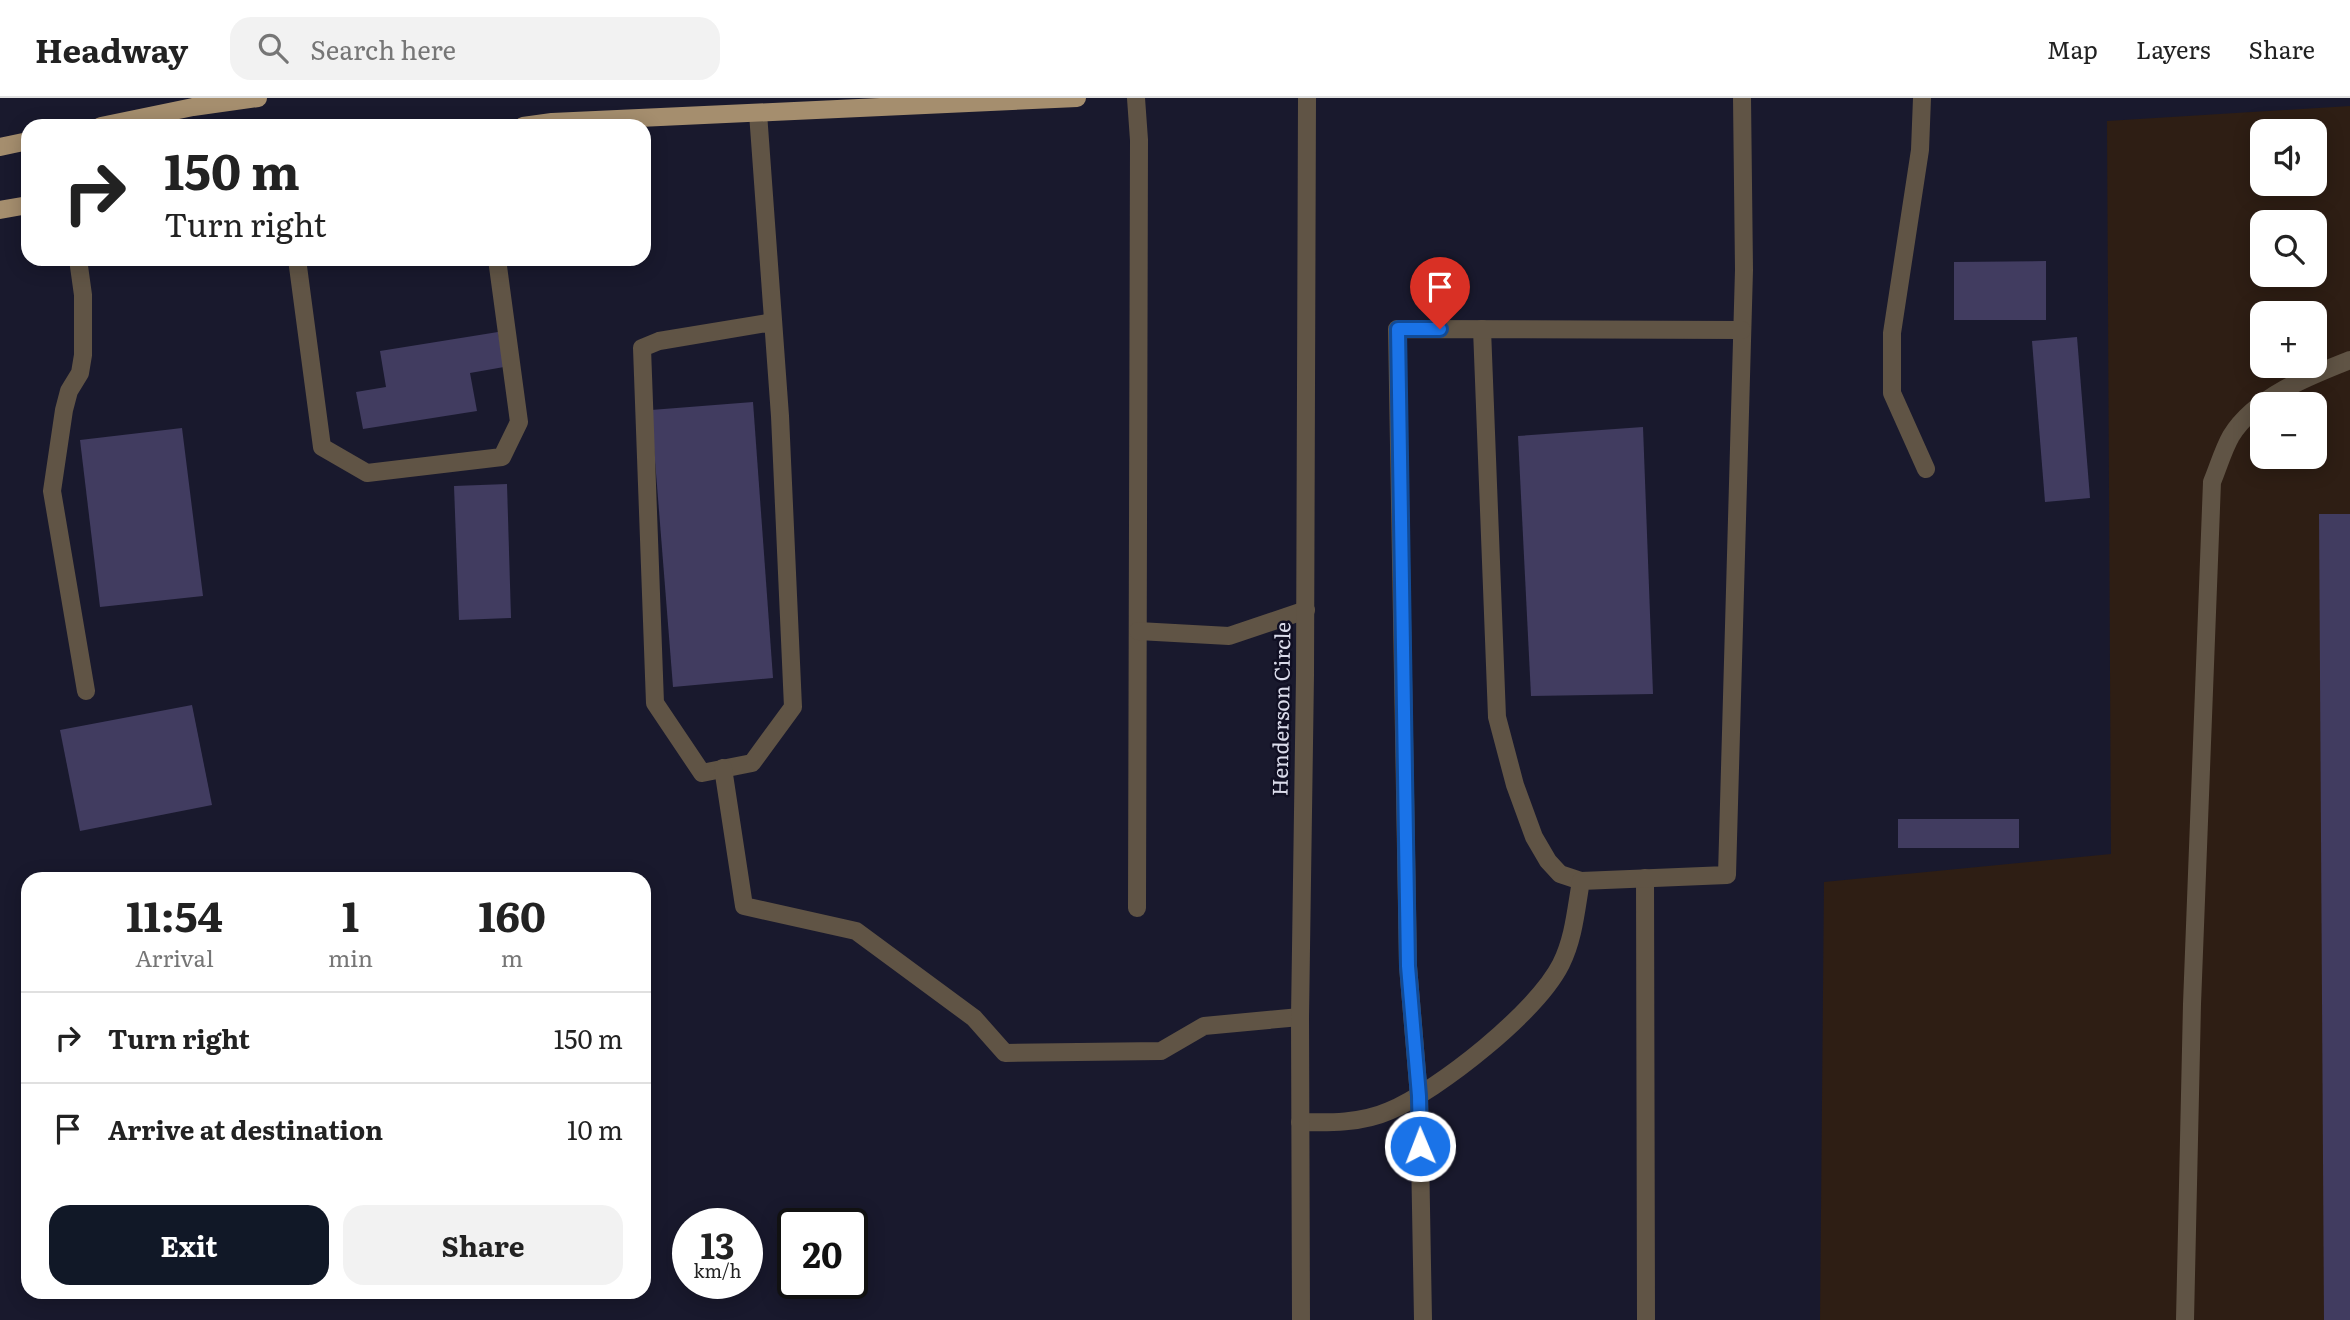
<!DOCTYPE html>
<meta charset="utf-8">
<style>
:root{--surface:#fff;--page:#f2f2f2;--text:#222;--muted:#767676;--line:#e0e0e0;--accent:#111827}
body{margin:0;font-family:Literata,serif;background:var(--page);color:var(--text);height:100vh;display:flex;flex-direction:column;font-size:26px;white-space:nowrap}
*{box-sizing:border-box;margin:0}
p{font-size:23px;color:var(--muted)}
.icon{flex:none;width:38px;height:38px;fill:none;stroke:currentColor;stroke-width:2;stroke-linecap:round;stroke-linejoin:round}
.map{position:relative;flex:1;overflow:hidden}
.details{position:absolute;left:21px;top:774px;width:630px;height:427px;display:flex;flex-direction:column;background:var(--surface);border-radius:21px;box-shadow:0 4px 18px #0003}
.details>*{flex:none}
.hud{position:absolute;left:21px;top:21px;width:630px;height:147px;border-radius:21px;box-shadow:0 4px 18px #0003;background:#fff;color:var(--text);overflow:hidden}
.controls{position:absolute;left:2250px;top:21px;display:grid;gap:14px}
.controls a{display:grid;place-items:center;width:77px;height:77px;border-radius:14px;background:var(--surface);box-shadow:0 4px 18px #0003;font-size:35px}
.speed{position:absolute;left:672px;top:1110px;display:flex;gap:14px;font-size:35px;font-weight:700;text-align:center}
.speed>*{display:grid;place-content:center;width:91px;height:91px;border-radius:50%;background:var(--surface);box-shadow:0 4px 18px #0003;line-height:1}
.speed small{font-size:18px;font-weight:400}
.speed .limit{border:4px solid #111;border-radius:10px;background:#fff;color:#111}
.pin{position:absolute;display:grid;place-items:center;width:60px;height:60px;color:#fff;margin:-72px -30px;border-radius:50% 50% 50% 0;rotate:-45deg;box-shadow:0 0 7px #0007}
.pin .icon{rotate:45deg}
.me{position:absolute;width:77px;margin:-38px;rotate:359deg;stroke-linejoin:round;filter:drop-shadow(0 0 5px #0008)}
.turn{display:flex;align-items:center;gap:24px;height:147px;padding:0 28px;font-size:32px}
.turn .icon{width:91px;height:91px;stroke-width:2.5}
.turn b{display:block;font-size:49px;line-height:60px}
.eta{display:flex;justify-content:space-evenly;align-items:center;height:119px;text-align:center}
.eta b{font-size:42px;font-weight:700;line-height:49px}
.primary-button{display:flex;gap:14px;margin-top:auto;padding:14px 28px}
.primary-button a{flex:1;height:80px;border-radius:21px;background:var(--accent);color:#fff;font-size:28px;font-weight:700;line-height:80px;text-align:center}
.primary-button a+a{background:var(--page);color:var(--text)}
ul{padding:0;list-style:none}
li{display:flex;align-items:center;gap:21px;height:91px;padding:0 28px;border-top:2px solid var(--line)}
li div{flex:1}
li b{display:block;font-size:26px}
li em{font-style:normal}
header{display:flex;align-items:center;gap:42px;box-sizing:border-box;height:98px;padding:0 35px;background:var(--surface);border-bottom:2px solid var(--line)}
header strong{font-size:33px}
nav{display:flex;gap:38px;margin-inline-start:auto;font-size:24px}
.search{width:490px;height:63px;background:var(--page);display:flex;align-items:center;gap:18px;box-sizing:border-box;padding:0 24px;border-radius:21px;color:var(--muted);font-size:26px}
.map>svg:first-child{display:block}
</style>
<header>
<strong>Headway</strong>
<div class="search"><svg class="icon" aria-label="search" viewBox="0 0 24 24"><circle cx="10" cy="10" r="6"/><path d="M15 15l6 6"/></svg>Search here</div>
<nav><a>Map</a><a>Layers</a><a>Share</a></nav>
</header>
<div class="map">
<svg width="2350" height="1222" viewBox="0 0 2350 1222">
<rect width="100%" height="100%" fill="#19192d"/>
<!-- industrial -->
<path fill="#2e1e14" fill-rule="evenodd" d="M 2350,8 L 2350,1222 L 1820,1222 L 1824,784 L 2111,756 L 2107,23 ZM 2263,33 L 2315,33 L 2315,86 L 2263,86 ZM 2263,124 L 2315,124 L 2315,177 L 2263,177 ZM 2263,215 L 2315,215 L 2315,268 L 2263,268 ZM 2263,306 L 2315,306 L 2315,359 L 2263,359 Z"/>
<!-- building -->
<g fill="#413c60">
<polygon points="2046,163 2046,222 1954,222 1954,164"/>
<polygon points="498,234 504,269 470,275 477,313 363,331 356,294 386,289 380,253"/>
<polygon points="2077,239 2090,400 2045,404 2032,243"/>
<polygon points="753,304 773,580 673,589 651,312"/>
<polygon points="1643,329 1653,596 1531,598 1518,338"/>
<polygon points="182,330 203,498 100,509 80,342"/>
<polygon points="507,386 511,520 459,522 454,388"/>
<polygon points="2319,416 2350,416 2350,1222 2324,1222"/>
<polygon points="192,607 212,707 80,733 60,632"/>
<rect x="1898" y="721" width="121" height="29"/>
</g>
<g fill="none" stroke-linecap="round" stroke-linejoin="round">
<!-- minor -->
<g stroke="#605445" stroke-width="18">
<polyline points="1136,0 1139,42 1137,810"/>
<polyline points="1922,0 1920,52 1892,235 1892,295 1926,371"/>
<polyline points="758,15 780,318 793,609 752,665 702,675 655,605 642,250 659,243 773,224"/>
<polyline points="78,161 83,197 83,257 80,275 69,293 64,312 52,393 86,593"/>
<polyline points="297,161 322,349 367,375 502,359 519,324 497,161"/>
<polyline points="1482,231 1497,619 1515,687 1534,739 1548,763 1560,776 1581,783"/>
<polyline points="1138,533 1229,538 1306,512"/>
<polyline points="723,670 744,808 856,833 974,920 1005,955 1161,953 1204,928 1300,919"/>
<polyline points="1645,780 1646,1222"/>
<path d="M 1300,1024 C 1329,1025 1362,1025 1389,1013 C 1439,992 1537,914 1561,866 C 1574,840 1576,811 1581,783 L 1727,777 L 1744,172 L 1742,0"/>
<polyline points="1301,1222 1300,919 1305,577 1307,0"/>
<polyline points="1423,1222 1419,998 1408,868 1397,231 1742,232"/>
<path d="M 2185,1222 L 2192,906 L 2212,384 C 2218,370 2223,352 2231,338 C 2255,299 2309,278 2350,262"/>
</g>
<!-- major -->
<g stroke="#a58e6e" stroke-width="18">
<polyline points="101,28 193,9 258,0"/>
<polyline points="523,28 552,24 1077,0"/>
<polyline points="0,49 28,43"/>
<polyline points="0,112 28,107"/>
</g>
</g>
<g fill="none" stroke-linecap="round" stroke-linejoin="round">
<defs>
<polyline id="route" points="1420,1048 1419,998 1408,868 1398,231 1440,231"/>
</defs>
<!-- route casing -->
<use href="#route" stroke="#114b97" stroke-width="18"/>
<!-- route -->
<use href="#route" stroke="#1a73e8" stroke-width="12"/>
</g>
<g text-anchor="middle" stroke-width="5" stroke-linejoin="round" paint-order="stroke">
<!-- street labels -->
<g font-size="21" fill="#dbdceb" stroke="#100f23">
<text transform="translate(1282 611) rotate(-89)" y="7">Henderson Circle</text>
</g>
</g>
</svg>
<div class="controls">
<a><svg class="icon" aria-label="sound" viewBox="0 0 24 24"><path d="M4 9h4l5-4v14l-5-4H4zM17 9q2 3 0 6"/></svg></a>
<a><svg class="icon" aria-label="search" viewBox="0 0 24 24"><circle cx="10" cy="10" r="6"/><path d="M15 15l6 6"/></svg></a>
<a>+</a>
<a>−</a>
</div>
<div class="speed"><div>13<small>km/h</small></div><div class="limit">20</div></div>
<div class="pin" style="left:1440px;top:231px;background:#d93025"><svg class="icon" aria-label="arrive" viewBox="0 0 24 24"><path d="M6 21V4h12l-3 4 3 4H6"/></svg></div>
<svg class="me" style="left:1420px;top:1048px" viewBox="-20 -20 40 40"><circle r="17" fill="#1a73e8" stroke="#fff" stroke-width="3"/><path d="M0-11L8 9 0 5-8 9z" fill="#fff"/></svg>
<div class="hud">
<div class="turn"><svg class="icon" aria-label="right" viewBox="0 0 24 24"><path d="M7 20v-9h11M14 6l5 5-5 5"/></svg><div><b>150 m</b>Turn right</div></div>
</div>
<section class="details">
<div class="eta">
<div><b>11:54</b><p>Arrival</p></div>
<div><b>1</b><p>min</p></div>
<div><b>160</b><p>m</p></div>
</div>
<ul>
<li><svg class="icon" aria-label="right" viewBox="0 0 24 24"><path d="M7 20v-9h11M14 6l5 5-5 5"/></svg><div><b>Turn right</b></div><em>150 m</em></li>
<li><svg class="icon" aria-label="arrive" viewBox="0 0 24 24"><path d="M6 21V4h12l-3 4 3 4H6"/></svg><div><b>Arrive at destination</b></div><em>10 m</em></li>
</ul>
<div class="primary-button"><a>Exit</a><a>Share</a></div>
</section>
</div>
